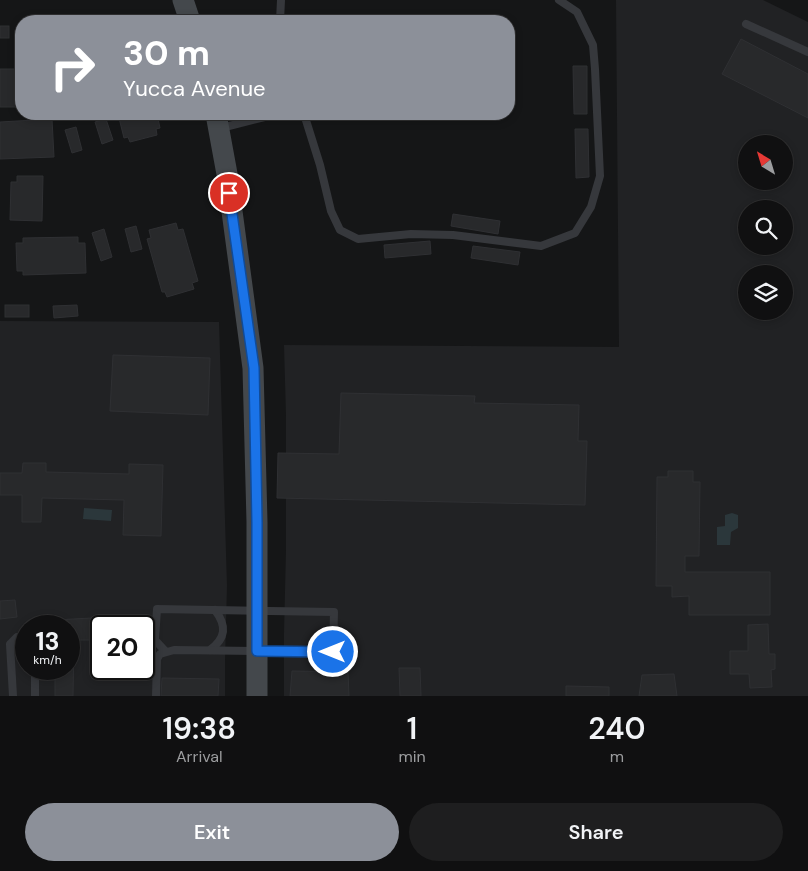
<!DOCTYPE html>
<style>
:root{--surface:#101011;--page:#1e1e1f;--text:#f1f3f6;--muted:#9c9d9f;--line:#303031;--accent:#8c9099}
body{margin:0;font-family:"DM Sans",sans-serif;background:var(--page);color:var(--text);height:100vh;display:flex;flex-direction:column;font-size:19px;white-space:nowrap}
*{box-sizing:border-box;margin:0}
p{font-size:16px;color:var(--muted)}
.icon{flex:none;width:28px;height:28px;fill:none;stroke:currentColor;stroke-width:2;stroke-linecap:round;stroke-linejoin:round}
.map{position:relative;height:696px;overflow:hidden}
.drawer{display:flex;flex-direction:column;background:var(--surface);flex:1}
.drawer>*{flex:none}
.guide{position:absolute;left:15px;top:15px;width:500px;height:105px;border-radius:20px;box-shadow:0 2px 8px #0003,0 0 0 1px var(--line);background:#8c9099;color:#fff;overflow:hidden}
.needle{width:32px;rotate:322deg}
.fabs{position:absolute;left:738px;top:135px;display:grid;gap:10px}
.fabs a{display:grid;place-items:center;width:55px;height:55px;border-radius:50%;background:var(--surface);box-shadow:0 2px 8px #0003,0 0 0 1px var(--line);font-size:25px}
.speed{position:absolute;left:15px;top:615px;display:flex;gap:10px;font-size:25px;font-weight:700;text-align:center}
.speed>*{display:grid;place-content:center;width:65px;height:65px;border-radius:50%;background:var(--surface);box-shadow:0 2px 8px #0003,0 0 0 1px var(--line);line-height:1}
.speed small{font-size:12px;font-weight:400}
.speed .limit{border:2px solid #111;border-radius:8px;background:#fff;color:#111}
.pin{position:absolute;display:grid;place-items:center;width:42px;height:42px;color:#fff;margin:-21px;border:2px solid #fff;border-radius:50%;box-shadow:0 1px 5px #0007}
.me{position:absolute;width:55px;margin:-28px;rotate:270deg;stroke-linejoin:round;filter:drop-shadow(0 0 4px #0008)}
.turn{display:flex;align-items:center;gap:18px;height:105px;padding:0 25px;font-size:22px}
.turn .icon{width:65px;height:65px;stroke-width:2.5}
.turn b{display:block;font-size:35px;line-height:42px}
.eta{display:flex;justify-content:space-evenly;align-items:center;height:85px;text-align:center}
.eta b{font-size:30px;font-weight:600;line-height:35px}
.cta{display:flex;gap:10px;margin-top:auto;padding:10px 25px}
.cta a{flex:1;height:58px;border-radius:30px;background:var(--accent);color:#fff;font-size:20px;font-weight:600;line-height:58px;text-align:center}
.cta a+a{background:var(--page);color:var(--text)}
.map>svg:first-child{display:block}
</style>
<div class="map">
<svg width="808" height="696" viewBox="0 0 808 696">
<rect width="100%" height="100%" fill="#151617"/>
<!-- built -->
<g fill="#212224" fill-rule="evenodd">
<path d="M 616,0 L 763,0 L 808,22 L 808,696 L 284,696 L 284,633 L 286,550 L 286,416 L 284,345 L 619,347 ZM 746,144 L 784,144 L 784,181 L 746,181 ZM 746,209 L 784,209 L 784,246 L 746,246 ZM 746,274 L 784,274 L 784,311 L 746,311 Z"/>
<path d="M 0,321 L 219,322 L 227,586 L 225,660 L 225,696 L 0,696 ZM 26,626 L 69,626 L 69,669 L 26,669 ZM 101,626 L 144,626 L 144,669 L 101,669 Z"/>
</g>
<!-- water -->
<g fill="#2b373b">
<polygon points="84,508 112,510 111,521 83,519"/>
<polygon points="732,513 738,515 738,528 731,532 730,545 717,545 717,527 725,526 725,515"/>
</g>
<!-- building -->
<g fill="#28292b" stroke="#2f3033">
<rect x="0" y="26" width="9" height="12"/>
<polygon points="741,39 808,74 808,118 722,74"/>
<polygon points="573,66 587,66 587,114 574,114"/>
<rect x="0" y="69" width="21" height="38"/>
<polygon points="118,114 157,114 160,128 156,129 157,135 130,142 128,137 124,138"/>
<polygon points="52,119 54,157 0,159 0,122"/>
<polygon points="106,119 113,140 102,144 95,122"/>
<polygon points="76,127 82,150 72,153 65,130"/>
<polygon points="575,129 588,129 589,177 576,178"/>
<polygon points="17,176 43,176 42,221 10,220 11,182 17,182"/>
<polygon points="453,214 500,221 498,234 451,226"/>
<polygon points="176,223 178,230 183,229 198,281 192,283 194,289 167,297 165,292 162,292 147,239 151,238 149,230"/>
<polygon points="136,226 142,249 131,252 125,229"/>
<polygon points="104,229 112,257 101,261 92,233"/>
<polygon points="78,237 78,243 85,243 86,273 23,275 23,271 17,271 16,243 23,243 23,238"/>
<polygon points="430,241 431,254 385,258 384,245"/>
<polygon points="473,246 520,252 518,265 471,258"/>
<rect x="5" y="305" width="24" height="12"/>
<polygon points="77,305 78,316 54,318 53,306"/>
<polygon points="113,355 210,358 208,415 110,411"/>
<polygon points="341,393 475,396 474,403 579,405 578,441 587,441 585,505 277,498 278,453 339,454"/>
<polygon points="23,463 46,463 46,472 129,474 129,464 163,465 161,536 123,535 124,500 42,498 41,522 22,522 22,495 0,495 0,473 22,473"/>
<polygon points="668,471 693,471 693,482 700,482 699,556 685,556 685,572 770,572 770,615 689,615 689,596 672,597 672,586 656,586 657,477 668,477"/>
<polygon points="15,600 17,617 0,619 0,601"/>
<polygon points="92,618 100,618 99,640 74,640 73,696 55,696 55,669 69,669 69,626 55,626 55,620"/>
<polygon points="768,624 769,654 775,654 775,669 771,670 772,687 750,688 749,674 730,674 730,651 748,651 748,625"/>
<polygon points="399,668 420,668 421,696 400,696"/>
<polygon points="292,671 348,672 349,696 290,696"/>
<polygon points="674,674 677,696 639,696 642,675"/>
<polygon points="162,678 219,679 218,696 161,696"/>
<polygon points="566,686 609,687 609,696 566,696"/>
</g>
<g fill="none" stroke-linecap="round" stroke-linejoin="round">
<!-- lane -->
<g stroke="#36383c" stroke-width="8">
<polyline points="280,21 281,0"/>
<polyline points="746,24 808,52"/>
<polyline points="304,114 320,165 331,211 340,230 358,239 411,234 453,235 541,246 575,233 591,207 600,176 595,69 593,45 577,12 559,0"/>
<polyline points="221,128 277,114"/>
<path d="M 210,650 C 226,638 227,626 215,610"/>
<polyline points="35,669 35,696"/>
<polyline points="13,696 10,644 17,637 24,637 26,638"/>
<polyline points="156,696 157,659 160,654 174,650 333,652 334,612 157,609 155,640 166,652"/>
</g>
<!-- secondary -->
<g stroke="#44484c" stroke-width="21">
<polyline points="183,0 190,21"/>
<polyline points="216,114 227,174 253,368 257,522 257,696"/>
</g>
</g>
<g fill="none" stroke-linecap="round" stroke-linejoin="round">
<defs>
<polyline id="route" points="229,193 254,368 257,522 257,651 333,652"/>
</defs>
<!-- route casing -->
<use href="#route" stroke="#114b97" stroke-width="12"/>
<!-- route -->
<use href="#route" stroke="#1a73e8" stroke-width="9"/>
</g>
</svg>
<div class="fabs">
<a><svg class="needle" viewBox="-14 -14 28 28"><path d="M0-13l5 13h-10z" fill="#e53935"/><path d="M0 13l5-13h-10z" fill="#9c9d9f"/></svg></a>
<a><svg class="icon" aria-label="search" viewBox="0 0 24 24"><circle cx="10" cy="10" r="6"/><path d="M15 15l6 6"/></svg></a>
<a><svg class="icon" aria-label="layers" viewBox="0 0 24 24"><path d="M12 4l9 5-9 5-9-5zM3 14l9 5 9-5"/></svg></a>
</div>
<div class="speed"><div>13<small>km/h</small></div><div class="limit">20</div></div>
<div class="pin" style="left:229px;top:193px;background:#d93025"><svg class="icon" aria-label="arrive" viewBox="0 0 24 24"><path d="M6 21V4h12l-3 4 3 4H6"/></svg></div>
<svg class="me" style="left:333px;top:652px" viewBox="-20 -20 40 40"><circle r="17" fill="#1a73e8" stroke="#fff" stroke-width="3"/><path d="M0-11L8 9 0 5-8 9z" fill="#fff"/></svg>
<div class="guide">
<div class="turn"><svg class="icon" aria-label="right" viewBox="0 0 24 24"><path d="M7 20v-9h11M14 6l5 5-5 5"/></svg><div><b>30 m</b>Yucca Avenue</div></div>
</div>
</div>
<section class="drawer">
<div class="eta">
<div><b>19:38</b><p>Arrival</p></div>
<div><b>1</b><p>min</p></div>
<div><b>240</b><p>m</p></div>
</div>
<div class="cta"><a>Exit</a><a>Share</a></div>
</section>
